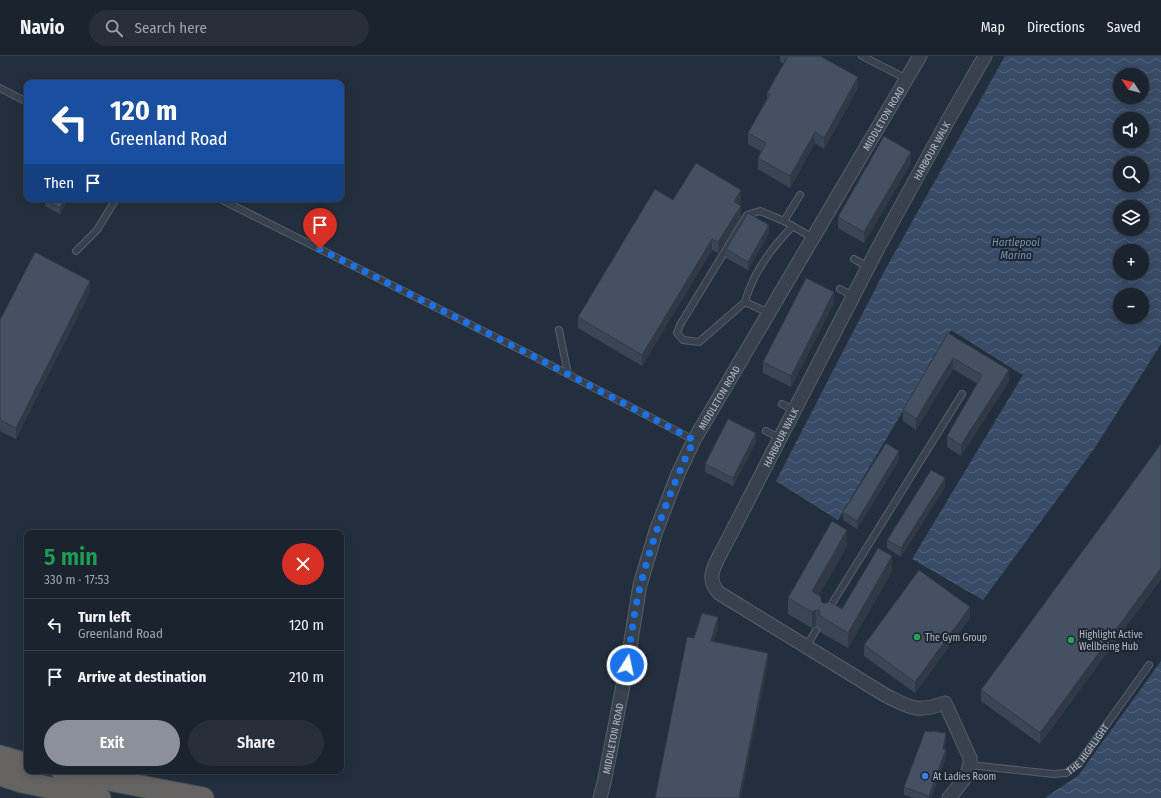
<!DOCTYPE html>
<meta charset="utf-8">
<style>
:root{--surface:#1b232e;--page:#282f3a;--text:#f1f3f6;--muted:#a0a4aa;--line:#39404a;--accent:#8c9099}
body{margin:0;font-family:"Fira Sans Condensed",sans-serif;background:var(--page);color:var(--text);height:100vh;display:flex;flex-direction:column;font-size:15px;white-space:nowrap}
*{box-sizing:border-box;margin:0}
p{font-size:13px;color:var(--muted)}
.icon{flex:none;width:22px;height:22px;fill:none;stroke:currentColor;stroke-width:2;stroke-linecap:round;stroke-linejoin:round}
.map{position:relative;flex:1;overflow:hidden}
.details{position:absolute;left:24px;top:474px;width:320px;height:244px;display:flex;flex-direction:column;background:var(--surface);border-radius:8px;box-shadow:0 2px 10px #0003,0 0 0 1px var(--line)}
.details>*{flex:none}
.hud{position:absolute;left:24px;top:24px;width:320px;height:122px;border-radius:8px;box-shadow:0 2px 10px #0003,0 0 0 1px var(--line);background:#1a4fa0;color:#fff;overflow:hidden}
.needle{width:26px;rotate:306deg}
.tools{position:absolute;left:1113px;top:12px;display:grid;gap:8px}
.tools a{display:grid;place-items:center;width:36px;height:36px;border-radius:50%;background:var(--surface);box-shadow:0 2px 10px #0003,0 0 0 1px var(--line);font-size:20px}
.pin{position:absolute;display:grid;place-items:center;width:34px;height:34px;color:#fff;margin:-41px -17px;border-radius:50% 50% 50% 0;rotate:-45deg;box-shadow:0 0 4px #0007}
.pin .icon{rotate:45deg}
.me{position:absolute;width:44px;margin:-22px;rotate:10deg;stroke-linejoin:round;filter:drop-shadow(0 0 3px #0008)}
.turn{display:flex;align-items:center;gap:14px;height:84px;padding:0 20px;font-size:18px}
.turn .icon{width:52px;height:52px;stroke-width:2.5}
.turn b{display:block;font-size:28px;line-height:34px}
.then{display:flex;align-items:center;height:38px;padding:0 20px;background:#0003;gap:8px;font-size:15px}
.round{display:grid;place-items:center;flex:none;width:42px;height:42px;border-radius:21px;background:var(--page)}
.head{display:flex;align-items:center;justify-content:space-between;height:68px;padding:0 20px}
h1{font-size:24px;font-weight:600;line-height:30px;color:#1e9e55}
.action{display:flex;gap:8px;margin-top:auto;padding:8px 20px}
.action a{flex:1;height:46px;border-radius:24px;background:var(--accent);color:#fff;font-size:16px;font-weight:600;line-height:46px;text-align:center}
.action a+a{background:var(--page);color:var(--text)}
ul{padding:0;list-style:none}
li{display:flex;align-items:center;gap:12px;height:52px;padding:0 20px;border-top:1px solid var(--line)}
li div{flex:1}
li b{display:block;font-size:15px}
li em{font-style:normal}
header{display:flex;align-items:center;gap:24px;box-sizing:border-box;height:56px;padding:0 20px;background:var(--surface);border-bottom:1px solid var(--line)}
header strong{font-size:19px}
nav{display:flex;gap:22px;margin-inline-start:auto;font-size:14px}
.search{width:280px;height:36px;background:var(--page);display:flex;align-items:center;gap:10px;box-sizing:border-box;padding:0 14px;border-radius:22px;color:var(--muted);font-size:15px}
.map>svg:first-child{display:block}
</style>
<header>
<strong>Navio</strong>
<div class="search"><svg class="icon" aria-label="search" viewBox="0 0 24 24"><circle cx="10" cy="10" r="6"/><path d="M15 15l6 6"/></svg>Search here</div>
<nav><a>Map</a><a>Directions</a><a>Saved</a></nav>
</header>
<div class="map">
<svg width="1161" height="742" viewBox="0 0 1161 742">
<defs>
<pattern id="water-waves" width="16" height="10" patternUnits="userSpaceOnUse"><rect width="16" height="10" fill="#394c67"/><path d="M0 5q4-4 8 0t8 0" fill="none" stroke="#53647b"/></pattern>
</defs>
<rect width="100%" height="100%" fill="#242f3e"/>
<!-- water -->
<g fill="url(#water-waves)" fill-rule="evenodd">
<path d="M 1005,0 L 1161,0 L 1161,288 L 1094,393 L 983,544 L 912,503 L 1023,319 L 951,274 L 838,464 L 776,425 L 885,214 ZM 1120,19 L 1142,19 L 1142,41 L 1120,41 ZM 1120,63 L 1142,63 L 1142,85 L 1120,85 ZM 1120,107 L 1142,107 L 1142,129 L 1120,129 ZM 1120,151 L 1142,151 L 1142,173 L 1120,173 ZM 1120,195 L 1142,195 L 1142,217 L 1120,217 ZM 1120,239 L 1142,239 L 1142,261 L 1120,261 Z"/>
<polygon points="1161,605 1161,742 1047,742 1046,741 1078,720"/>
</g>
<g fill="none" stroke-linecap="round" stroke-linejoin="round">
<defs>
<g id="service">
<polyline points="862,0 907,23"/>
<polyline points="0,32 27,46"/>
<polyline points="220,143 533,300 694,384"/>
<polyline points="784,165 800,139"/>
<polyline points="76,195 97,174 116,143"/>
<polyline points="854,203 868,211"/>
<polyline points="840,233 853,240"/>
<path d="M 745,246 C 753,217 772,191 793,170"/>
<polyline points="769,257 745,246 699,286 683,284 677,277 680,269 747,159 760,155 784,165 813,182"/>
<polyline points="559,274 568,318"/>
<polyline points="782,348 794,354"/>
<polyline points="766,375 780,382"/>
<polyline points="828,554 962,338"/>
<polyline points="807,590 816,574"/>
<path id="s1" d="M 970,709 L 1054,718 L 1066,717 L 1079,707 L 1149,609"/>
</g>
<g id="minor">
<path id="s2" d="M 600,742 L 604,727 L 627,609 L 640,529 L 656,475 L 678,418 L 694,384 L 920,0"/>
<path id="s3" d="M 949,742 C 958,730 971,719 970,702 L 945,647 C 916,657 911,652 885,639 L 719,537 C 704,522 716,507 724,491 L 878,192 L 951,59 L 985,0"/>
</g>
<g id="trunk">
<polyline points="0,700 27,708"/>
<polyline points="62,715 203,742"/>
<polyline points="0,719 22,726 100,742"/>
</g>
</defs>
<!-- service casing -->
<use href="#service" stroke="#565f6c" stroke-width="8"/>
<!-- minor casing -->
<use href="#minor" stroke="#565f6c" stroke-width="15"/>
<!-- trunk casing -->
<use href="#trunk" stroke="#434c59" stroke-width="23"/>
<!-- service -->
<use href="#service" stroke="#38414e" stroke-width="6"/>
<!-- minor -->
<use href="#minor" stroke="#38414e" stroke-width="13"/>
<!-- trunk -->
<use href="#trunk" stroke="#656462" stroke-width="21"/>
</g>
<!-- wall -->
<g fill="#3b4654">
<polygon points="780,0 820,0 858,32 824,93 815,87 790,132 758,113 758,102 762,96 748,88 748,77 767,42 767,37 784,8 780,6"/>
<polygon points="911,107 864,187 838,172 838,161"/>
<polygon points="68,143 60,158 45,150 45,144"/>
<polygon points="741,145 739,149 741,161 718,197 712,194 642,310 578,272 578,261"/>
<polygon points="769,177 748,214 726,202 726,193"/>
<polygon points="90,236 16,383 0,375 0,264"/>
<polygon points="834,247 791,331 763,317 763,306"/>
<polygon points="948,277 1009,325 961,400 947,391 947,380 978,328 953,313 916,374 903,365 903,354"/>
<polygon points="756,386 733,430 705,416 705,408"/>
<polygon points="1161,388 1161,523 1040,688 981,645 981,634"/>
<polygon points="899,404 857,473 843,464 843,456"/>
<polygon points="945,431 901,501 887,492 887,484"/>
<polygon points="847,490 819,539 821,545 823,547 842,553 892,515 848,592 820,576 820,573 819,570 816,570 812,572 788,558 788,542"/>
<polygon points="970,562 915,637 864,600 864,589"/>
<polygon points="946,685 944,693 946,701 931,742 914,742 904,739 904,731"/>
</g>
<!-- shaded-wall -->
<g fill="#303945">
<polygon points="858,21 858,32 824,93 824,82"/>
<polygon points="815,76 815,87 790,132 790,120"/>
<polygon points="911,96 911,107 864,187 864,176"/>
<polygon points="741,134 741,145 734,157 734,146"/>
<polygon points="65,143 68,143 60,158 60,152"/>
<polygon points="741,150 741,161 718,197 718,186"/>
<polygon points="769,169 769,177 748,214 748,206"/>
<polygon points="712,183 712,194 642,310 642,299"/>
<polygon points="90,225 90,236 16,383 16,372"/>
<polygon points="834,236 834,247 791,331 791,320"/>
<polygon points="953,302 953,313 916,374 916,363"/>
<polygon points="1009,314 1009,325 961,400 961,389"/>
<polygon points="756,377 756,386 733,430 733,422"/>
<polygon points="899,395 899,404 857,473 857,465"/>
<polygon points="945,422 945,431 901,501 901,492"/>
<polygon points="847,474 847,490 812,551 812,535"/>
<polygon points="892,500 892,515 848,592 848,577"/>
<polygon points="1161,512 1161,523 1040,688 1040,677"/>
<polygon points="970,551 970,562 915,637 915,626"/>
<polygon points="816,554 816,570 812,572 812,556"/>
<polygon points="718,561 718,572 711,596 711,585"/>
<polygon points="768,597 768,608 741,742 739,742"/>
<polygon points="946,677 946,685 943,700 943,693"/>
<polygon points="946,693 946,701 931,742 929,742 929,740"/>
</g>
<!-- building -->
<g fill="#455162" stroke="#303945">
<polygon points="788,0 820,0 858,21 824,82 815,76 790,120 758,102 766,87 748,77 770,38 767,37"/>
<polygon points="884,80 911,96 864,176 838,161"/>
<polygon points="696,107 741,134 734,146 741,150 718,186 712,183 642,299 578,261 655,133 673,144"/>
<polygon points="45,143 65,143 60,152 45,144"/>
<polygon points="748,157 769,169 748,206 726,193"/>
<polygon points="35,196 90,225 16,372 0,364 0,264"/>
<polygon points="806,222 834,236 791,320 763,306"/>
<polygon points="948,277 1009,314 961,389 947,380 982,319 953,302 916,363 903,354"/>
<polygon points="728,363 756,377 733,422 705,408"/>
<polygon points="886,387 899,395 857,465 843,456"/>
<polygon points="1161,388 1161,512 1040,677 981,634"/>
<polygon points="931,414 945,422 901,492 887,484"/>
<polygon points="832,465 847,474 812,535 821,541 821,545 823,547 827,547 829,545 842,553 878,492 892,500 848,577 820,560 820,558 819,554 816,554 812,556 788,542"/>
<polygon points="919,514 970,551 915,626 864,589"/>
<polygon points="702,557 718,561 711,585 768,597 739,742 655,742 687,581 694,582"/>
<polygon points="925,675 932,676 932,675 946,677 943,693 946,693 929,740 904,731"/>
</g>
<g fill="none" stroke-linecap="round" stroke-linejoin="round">
<!-- route -->
<path stroke="#1a73e8" stroke-width="7" stroke-dasharray="0 12.6" d="M 320,193 L 533,300 L 694,384 C 672,430 654,477 641,527 C 634,554 631,582 627,609"/>
</g>
<!-- markers -->
<g fill="#2e9e5b" stroke="#1d2633" stroke-width="1.5">
<circle cx="917" cy="581" r="4"/>
<circle cx="1071" cy="584" r="4"/>
</g>
<circle fill="#3f7fe0" stroke="#1d2633" stroke-width="1.5" cx="925" cy="720" r="4"/>
<g text-anchor="middle" stroke-width="4" stroke-linejoin="round" paint-order="stroke">
<!-- street labels -->
<g font-size="10" fill="#b4bcc9" stroke="#1d2633">
<text dy="4" stroke="none"><textPath href="#s2" startOffset="745">MIDDLETON ROAD</textPath></text>
<text dy="4" stroke="none"><textPath href="#s3" startOffset="863">HARBOUR WALK</textPath></text>
<text dy="4" stroke="none"><textPath href="#s2" startOffset="421">MIDDLETON ROAD</textPath></text>
<text dy="4" stroke="none"><textPath href="#s3" startOffset="539">HARBOUR WALK</textPath></text>
<text dy="4" stroke="none"><textPath href="#s2" startOffset="61">MIDDLETON ROAD</textPath></text>
<text dy="4" stroke="none"><textPath href="#s1" startOffset="129">THE HIGHLIGHT</textPath></text>
</g>
<!-- poi labels -->
<g font-size="10" fill="#b4bcc9" stroke="#1d2633" text-anchor="start">
<text x="1079" y="582">Highlight Active<tspan x="1079" dy="12">Wellbeing Hub</tspan></text>
<text x="925" y="585">The Gym Group</text>
<text x="933" y="724">At Ladies Room</text>
</g>
<!-- water labels -->
<g font-size="11" font-style="italic" fill="#7c92b1" stroke="#1d2633">
<text x="1016" y="190">Hartlepool<tspan x="1016" dy="13">Marina</tspan></text>
</g>
</g>
</svg>
<div class="tools">
<a><svg class="needle" viewBox="-14 -14 28 28"><path d="M0-13l5 13h-10z" fill="#e53935"/><path d="M0 13l5-13h-10z" fill="#a0a4aa"/></svg></a>
<a><svg class="icon" aria-label="sound" viewBox="0 0 24 24"><path d="M4 9h4l5-4v14l-5-4H4zM17 9q2 3 0 6"/></svg></a>
<a><svg class="icon" aria-label="search" viewBox="0 0 24 24"><circle cx="10" cy="10" r="6"/><path d="M15 15l6 6"/></svg></a>
<a><svg class="icon" aria-label="layers" viewBox="0 0 24 24"><path d="M12 4l9 5-9 5-9-5zM3 14l9 5 9-5"/></svg></a>
<a>+</a>
<a>−</a>
</div>
<div class="pin" style="left:320px;top:193px;background:#d93025"><svg class="icon" aria-label="arrive" viewBox="0 0 24 24"><path d="M6 21V4h12l-3 4 3 4H6"/></svg></div>
<svg class="me" style="left:627px;top:609px" viewBox="-20 -20 40 40"><circle r="17" fill="#1a73e8" stroke="#fff" stroke-width="3"/><path d="M0-11L8 9 0 5-8 9z" fill="#fff"/></svg>
<div class="hud">
<div class="turn"><svg class="icon" aria-label="left" viewBox="0 0 24 24"><path d="M17 20v-9H6M10 6l-5 5 5 5"/></svg><div><b>120 m</b>Greenland Road</div></div>
<div class="then">Then<svg class="icon" aria-label="arrive" viewBox="0 0 24 24"><path d="M6 21V4h12l-3 4 3 4H6"/></svg></div>
</div>
<section class="details">
<div class="head"><div><h1>5 min</h1><p>330 m · 17:53</p></div><a class="round" style="background:#d93025;color:#fff"><svg class="icon" aria-label="close" viewBox="0 0 24 24"><path d="M6 6l12 12M18 6L6 18"/></svg></a></div>
<ul>
<li><svg class="icon" aria-label="left" viewBox="0 0 24 24"><path d="M17 20v-9H6M10 6l-5 5 5 5"/></svg><div><b>Turn left</b><p>Greenland Road</p></div><em>120 m</em></li>
<li><svg class="icon" aria-label="arrive" viewBox="0 0 24 24"><path d="M6 21V4h12l-3 4 3 4H6"/></svg><div><b>Arrive at destination</b></div><em>210 m</em></li>
</ul>
<div class="action"><a>Exit</a><a>Share</a></div>
</section>
</div>
